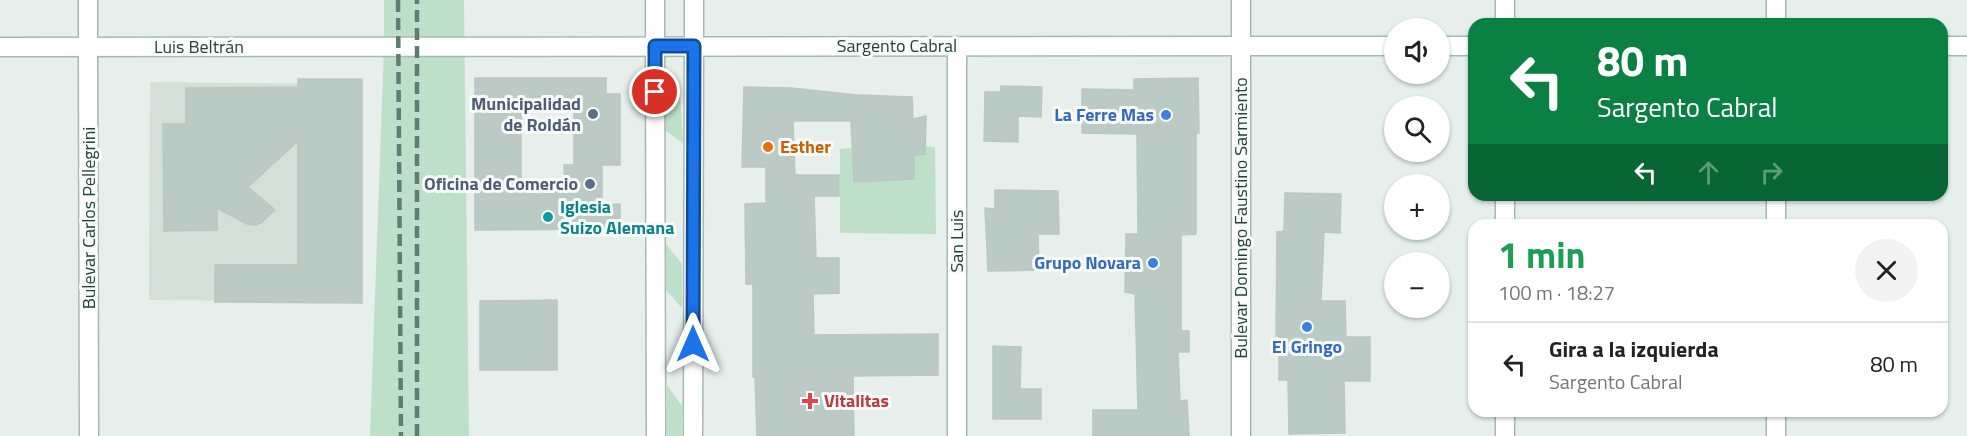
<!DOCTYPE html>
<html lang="es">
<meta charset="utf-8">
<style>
:root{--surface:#fff;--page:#f2f2f2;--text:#222;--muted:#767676;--line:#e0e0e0}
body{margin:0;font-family:"Titillium Web",sans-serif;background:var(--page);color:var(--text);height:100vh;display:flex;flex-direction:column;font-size:22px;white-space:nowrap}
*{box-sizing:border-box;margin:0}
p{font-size:20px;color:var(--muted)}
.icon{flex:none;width:33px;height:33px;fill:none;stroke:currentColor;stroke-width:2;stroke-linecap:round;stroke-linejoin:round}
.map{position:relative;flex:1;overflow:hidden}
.drawer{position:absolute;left:1468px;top:219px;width:480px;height:198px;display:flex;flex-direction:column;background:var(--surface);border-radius:18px;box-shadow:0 2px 4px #0004}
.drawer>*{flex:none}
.guide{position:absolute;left:1468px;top:18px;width:480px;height:183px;border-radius:18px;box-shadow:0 2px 4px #0004;background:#0b8043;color:#fff;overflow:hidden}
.controls{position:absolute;left:1384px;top:18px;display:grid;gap:12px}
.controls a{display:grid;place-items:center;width:66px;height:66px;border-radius:50%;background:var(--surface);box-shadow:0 2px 4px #0004;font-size:30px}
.pin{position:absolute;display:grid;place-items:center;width:51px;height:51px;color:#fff;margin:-26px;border:3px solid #fff;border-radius:50%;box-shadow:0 2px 6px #0007}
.me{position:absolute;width:66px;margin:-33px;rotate:0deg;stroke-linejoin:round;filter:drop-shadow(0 0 4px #0008)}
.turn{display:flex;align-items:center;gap:21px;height:126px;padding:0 30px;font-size:27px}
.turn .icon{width:78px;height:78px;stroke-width:2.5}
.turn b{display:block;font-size:42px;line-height:51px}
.lanes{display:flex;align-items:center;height:57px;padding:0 30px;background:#0003;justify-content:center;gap:30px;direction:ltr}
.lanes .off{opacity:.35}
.round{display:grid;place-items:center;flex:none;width:63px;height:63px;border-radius:32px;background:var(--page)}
.head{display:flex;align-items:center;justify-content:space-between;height:102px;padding:0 30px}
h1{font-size:36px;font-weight:700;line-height:45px;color:#1e9e55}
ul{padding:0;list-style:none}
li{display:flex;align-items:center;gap:18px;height:84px;padding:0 30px;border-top:2px solid var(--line)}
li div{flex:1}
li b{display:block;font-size:22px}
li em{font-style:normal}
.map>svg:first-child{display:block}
</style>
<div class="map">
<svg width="1967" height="436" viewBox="0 0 1967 436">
<rect width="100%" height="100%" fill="#e6efeb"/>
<!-- built -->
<polygon fill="#d4dfda" points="150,82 362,84 360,302 149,300"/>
<!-- green -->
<g fill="#bfe0c8">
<polygon points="384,0 464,0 469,436 370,436 384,47"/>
<path d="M 675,88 L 680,94 L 683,143 L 664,130 C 664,114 661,99 675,88 Z"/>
<polygon points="871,146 914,179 914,155 925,146 935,147 936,234 840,233 840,149"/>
<polygon points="666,244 682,264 682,308 666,290"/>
<polygon points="667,385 682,406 682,436 667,436"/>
</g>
<!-- building -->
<g fill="#bbcac4" stroke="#b8c9c2" stroke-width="1.5" fill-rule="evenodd">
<path d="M 475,78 L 606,78 L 606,94 L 620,94 L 620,165 L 602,165 L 602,205 L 620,204 L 620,229 L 475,230 ZM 574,110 L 574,165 L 564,165 L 565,191 L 521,191 L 521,111 Z"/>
<polygon points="1198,78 1199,133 1196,133 1196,234 1181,235 1181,331 1189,331 1189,352 1178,352 1180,401 1187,400 1189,436 1093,436 1093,410 1138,410 1135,294 1125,292 1126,234 1138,234 1137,134 1082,133 1082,89 1134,90 1134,79"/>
<polygon points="298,79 362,79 362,303 215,302 215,265 298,265 298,141 248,187 275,210 261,223 256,225 247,224 217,208 217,230 164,231 163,124 186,124 186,88 298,87"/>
<polygon points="1001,86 1042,87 1041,117 1018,116 1018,142 984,141 985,92 1001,92"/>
<polygon points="744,87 791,88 857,95 912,97 913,119 926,116 925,154 914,155 914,179 854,182 851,121 793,121 795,175 839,175 839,196 814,196 816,258 839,258 839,293 813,294 814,335 938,334 938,375 853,376 854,436 757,436 755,377 753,377 753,284 746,284 745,204 766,203 766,167 742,167"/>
<polygon points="995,190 1058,191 1059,234 1038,234 1039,270 988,271 985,208 995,209"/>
<polygon points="1285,193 1341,194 1340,233 1324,232 1321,301 1345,301 1346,337 1370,337 1370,381 1344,381 1345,433 1289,434 1288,380 1279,380 1279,336 1276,336 1277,232 1284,231"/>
<polygon points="557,300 557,370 480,370 480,301"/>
<polygon points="993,346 1021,347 1020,389 1041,389 1041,419 993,419"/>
</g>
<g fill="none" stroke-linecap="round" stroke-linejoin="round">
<defs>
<g id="minor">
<polyline points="1776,0 1776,24"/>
<polyline points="1505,24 1505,0"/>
<polyline points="1505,195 1505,225"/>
<polyline points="1776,195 1776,225"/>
<polyline points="1505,411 1505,436"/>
<polyline points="1776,411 1776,436"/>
<polyline points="957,436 957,46"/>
</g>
<g id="tertiary">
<polyline points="1241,0 1241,436"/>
<polyline points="655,46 656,436"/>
<polyline points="88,47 89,436"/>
<polyline points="693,436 694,46"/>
</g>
<g id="secondary">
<polyline points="88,0 88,47"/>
<polyline points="655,0 655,46"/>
<polyline points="694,46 694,0"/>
<polyline points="1440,46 1474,46"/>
<polyline points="1942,46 1967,46"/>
<polyline points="0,47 1395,46"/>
</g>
</defs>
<!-- minor casing -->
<use href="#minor" stroke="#a8b8b2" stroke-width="21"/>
<!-- tertiary casing -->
<use href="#tertiary" stroke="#a8b8b2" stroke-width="21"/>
<!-- secondary casing -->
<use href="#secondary" stroke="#a4bbb3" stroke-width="21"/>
<!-- minor -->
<use href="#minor" stroke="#fff" stroke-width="18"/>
<!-- tertiary -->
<use href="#tertiary" stroke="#fff" stroke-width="18"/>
<!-- secondary -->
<use href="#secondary" stroke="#fff" stroke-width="18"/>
<!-- rail -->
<g stroke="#5f7d75" stroke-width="4.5" stroke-dasharray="12 6" stroke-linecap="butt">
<polyline points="398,0 401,436"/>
<polyline points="417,436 417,0"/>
</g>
</g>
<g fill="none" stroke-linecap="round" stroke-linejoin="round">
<defs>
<polyline id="route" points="655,92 655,46 694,46 693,344"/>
</defs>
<!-- route casing -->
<use href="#route" stroke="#114b97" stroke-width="15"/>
<!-- route -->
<use href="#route" stroke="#1a73e8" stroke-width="10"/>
</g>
<!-- markers -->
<g fill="#5c6f8a" stroke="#f7fbf9" stroke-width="2">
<circle cx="593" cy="114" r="6"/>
<circle cx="590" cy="184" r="6"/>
</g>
<g fill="#3f7fe0" stroke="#f7fbf9" stroke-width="2">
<circle cx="1166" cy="115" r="6"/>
<circle cx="1153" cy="263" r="6"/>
<circle cx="1307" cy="327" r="6"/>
</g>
<circle fill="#e8710a" stroke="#f7fbf9" stroke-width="2" cx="768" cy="147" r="6"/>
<circle fill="#0f9aa8" stroke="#f7fbf9" stroke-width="2" cx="548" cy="217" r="6"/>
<path fill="#e0444e" stroke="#f7fbf9" stroke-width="2" d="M807 392h6v6h6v6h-6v6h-6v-6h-6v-6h6z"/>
<g text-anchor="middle" stroke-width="6" stroke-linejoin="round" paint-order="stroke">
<!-- street labels -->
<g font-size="18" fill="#24423a" stroke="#f7fbf9">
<text x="897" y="52">Sargento Cabral</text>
<text x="199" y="53">Luis Beltrán</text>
<text transform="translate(89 218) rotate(-90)" y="6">Bulevar Carlos Pellegrini</text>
<text transform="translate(1241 218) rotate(-90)" y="6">Bulevar Domingo Faustino Sarmiento</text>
<text transform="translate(957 241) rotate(-90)" y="6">San Luis</text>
</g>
<!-- service labels -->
<g font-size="18" font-weight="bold" fill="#4e5e75" stroke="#f7fbf9" text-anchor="end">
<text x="581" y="110">Municipalidad<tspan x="581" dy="21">de Roldán</tspan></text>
<text x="578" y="190">Oficina de Comercio</text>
</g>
<!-- shop labels -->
<g font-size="18" font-weight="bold" fill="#366cbe" stroke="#f7fbf9" text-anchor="end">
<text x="1154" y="121">La Ferre Mas</text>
<text x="1141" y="269">Grupo Novara</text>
<text x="1307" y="353" text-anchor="middle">El Gringo</text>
</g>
<!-- food labels -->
<g font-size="18" font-weight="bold" fill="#c56008" stroke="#f7fbf9" text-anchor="start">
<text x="780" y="153">Esther</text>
</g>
<!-- culture labels -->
<g font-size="18" font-weight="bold" fill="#0d838f" stroke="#f7fbf9" text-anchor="start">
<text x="560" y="213">Iglesia<tspan x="560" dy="21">Suizo Alemana</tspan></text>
</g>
<!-- health labels -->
<g font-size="18" font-weight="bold" fill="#be3a42" stroke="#f7fbf9" text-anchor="start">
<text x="824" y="407">Vitalitas</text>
</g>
</g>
</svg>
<div class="controls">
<a><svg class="icon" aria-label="sound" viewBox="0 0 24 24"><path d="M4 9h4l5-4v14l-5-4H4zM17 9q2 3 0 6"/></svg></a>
<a><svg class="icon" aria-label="search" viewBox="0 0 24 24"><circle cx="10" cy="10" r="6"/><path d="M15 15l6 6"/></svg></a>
<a>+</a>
<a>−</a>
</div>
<div class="pin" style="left:655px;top:92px;background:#d93025"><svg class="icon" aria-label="arrive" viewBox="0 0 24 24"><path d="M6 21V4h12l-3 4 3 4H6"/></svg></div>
<svg class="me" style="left:693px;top:344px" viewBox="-20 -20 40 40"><path d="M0-17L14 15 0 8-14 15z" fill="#1a73e8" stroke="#fff" stroke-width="4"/></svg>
<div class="guide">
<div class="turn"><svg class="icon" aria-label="left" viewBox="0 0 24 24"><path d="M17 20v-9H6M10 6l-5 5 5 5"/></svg><div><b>80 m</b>Sargento Cabral</div></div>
<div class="lanes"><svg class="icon" aria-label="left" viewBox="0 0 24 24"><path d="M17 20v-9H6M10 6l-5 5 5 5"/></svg><svg class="icon off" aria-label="ahead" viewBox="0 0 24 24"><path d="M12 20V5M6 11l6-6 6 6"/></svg><svg class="icon off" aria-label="right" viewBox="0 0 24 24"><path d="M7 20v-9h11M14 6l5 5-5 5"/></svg></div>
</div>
<section class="drawer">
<div class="head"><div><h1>1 min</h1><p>100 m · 18:27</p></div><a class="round"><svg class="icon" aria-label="close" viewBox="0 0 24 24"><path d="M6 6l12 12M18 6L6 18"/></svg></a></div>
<ul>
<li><svg class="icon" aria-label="left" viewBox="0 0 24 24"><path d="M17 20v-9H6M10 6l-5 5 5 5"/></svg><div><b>Gira a la izquierda</b><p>Sargento Cabral</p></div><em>80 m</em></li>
</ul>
</section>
</div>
